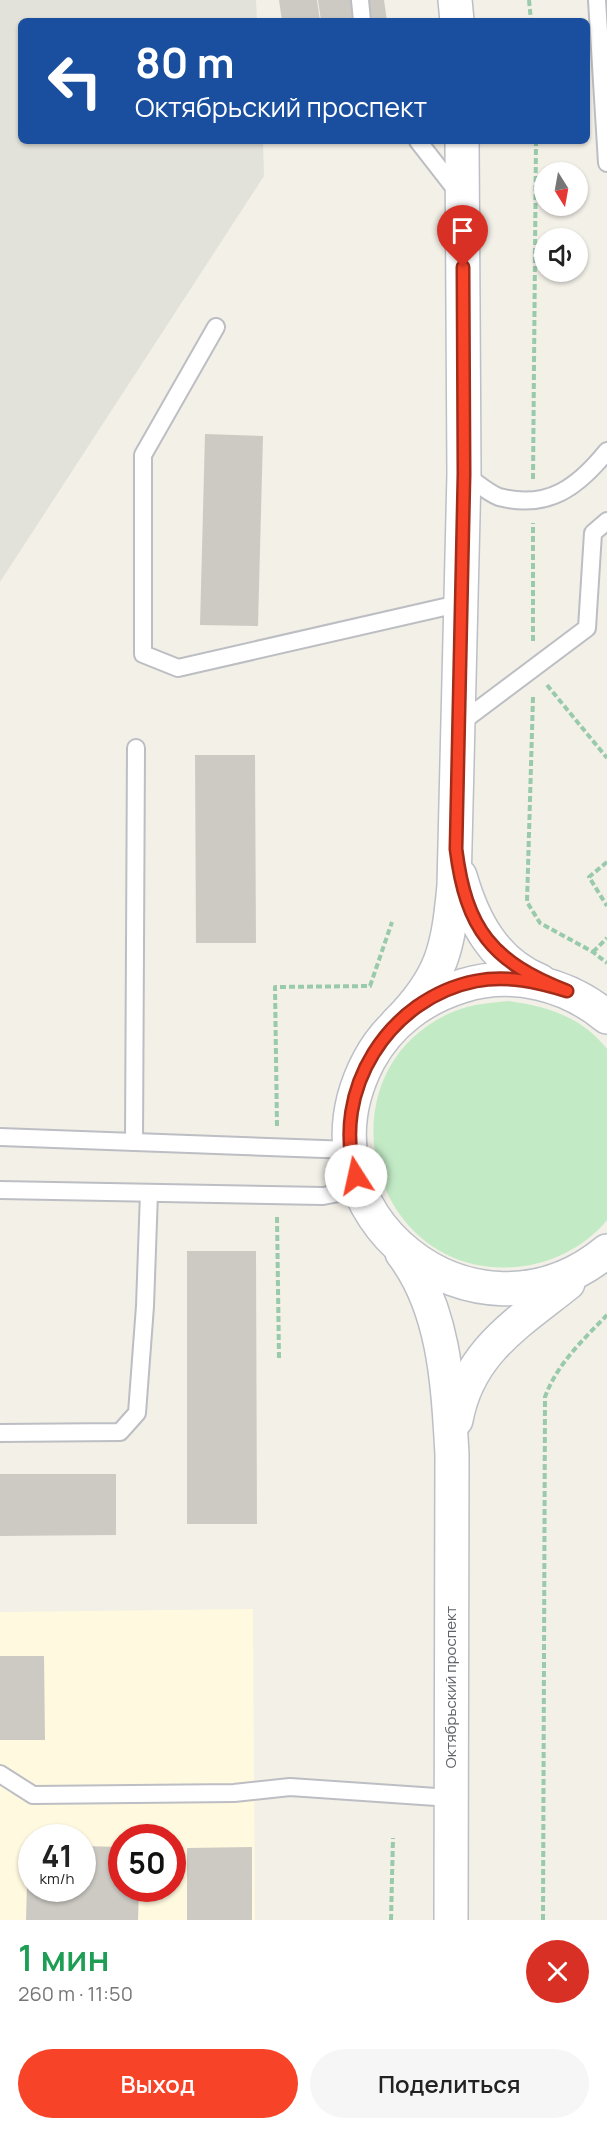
<!DOCTYPE html>
<html lang="ru">
<meta charset="utf-8">
<style>
:root{--surface:#fff;--page:#f6f6f6;--text:#222;--muted:#767676;--accent:#f74428}
body{margin:0;font-family:Manrope,sans-serif;background:var(--page);color:var(--text);height:100vh;display:flex;flex-direction:column;font-size:22px;white-space:nowrap}
*{box-sizing:border-box;margin:0}
p{font-size:20px;color:var(--muted)}
.icon{flex:none;width:33px;height:33px;fill:none;stroke:currentColor;stroke-width:2;stroke-linecap:round;stroke-linejoin:round}
.map{position:relative;height:1920px;overflow:hidden}
.panel{display:flex;flex-direction:column;background:var(--surface);flex:1}
.panel>*{flex:none}
.banner{position:absolute;left:18px;top:18px;width:572px;height:126px;border-radius:9px;box-shadow:0 2px 4px #0004;background:#1a4fa0;color:#fff;overflow:hidden}
.needle{width:39px;rotate:169deg}
.tools{position:absolute;left:534px;top:162px;display:grid;gap:12px}
.tools a{display:grid;place-items:center;width:54px;height:54px;border-radius:50%;background:var(--surface);box-shadow:0 2px 4px #0004;font-size:30px}
.speed{position:absolute;left:18px;top:1824px;display:flex;gap:12px;font-size:30px;font-weight:700;text-align:center}
.speed>*{display:grid;place-content:center;width:78px;height:78px;border-radius:50%;background:var(--surface);box-shadow:0 2px 4px #0004;line-height:1}
.speed small{font-size:15px;font-weight:400}
.speed .limit{border:9px solid #d22;background:#fff;color:#111}
.pin{position:absolute;display:grid;place-items:center;width:51px;height:51px;color:#fff;margin:-62px -26px;border-radius:50% 50% 50% 0;rotate:-45deg;box-shadow:0 0 6px #0007}
.pin .icon{rotate:45deg}
.me{position:absolute;width:66px;margin:-33px;rotate:350deg;stroke-linejoin:round;filter:drop-shadow(0 0 4px #0008)}
.turn{display:flex;align-items:center;gap:21px;height:126px;padding:0 18px;font-size:27px}
.turn .icon{width:78px;height:78px;stroke-width:2.5}
.turn b{display:block;font-size:42px;line-height:51px}
.round{display:grid;place-items:center;flex:none;width:63px;height:63px;border-radius:32px;background:var(--page)}
.head{display:flex;align-items:center;justify-content:space-between;height:102px;padding:0 18px}
h1{font-size:36px;font-weight:600;line-height:45px;color:#1e9e55}
.button{display:flex;gap:12px;margin-top:auto;padding:12px 18px}
.button a{flex:1;height:69px;border-radius:36px;background:var(--accent);color:#fff;font-size:24px;font-weight:600;line-height:69px;text-align:center}
.button a+a{background:var(--page);color:var(--text)}
.map>svg:first-child{display:block}
</style>
<div class="map">
<svg width="607" height="1920" viewBox="0 0 607 1920">
<rect width="100%" height="100%" fill="#f2f0e7"/>
<!-- commercial -->
<path fill="#fff9df" fill-rule="evenodd" d="M 253,1609 L 255,1920 L 0,1920 L 0,1612 ZM 32,1838 L 82,1838 L 82,1888 L 32,1888 ZM 122,1838 L 172,1838 L 172,1888 L 122,1888 Z"/>
<!-- industrial -->
<polygon fill="#e2e2db" points="0,0 256,0 257,21 21,21 21,141 263,141 264,176 0,582"/>
<!-- green -->
<path fill="#c2eac5" d="M 508,1001 C 547,1006 582,1017 607,1049 L 607,1220 C 585,1247 551,1264 516,1267 C 367,1279 316,1068 455,1011 C 472,1004 490,1003 508,1001 Z"/>
<!-- building -->
<g fill="#cdcac4">
<polygon points="279,0 317,0 320,21 282,21"/>
<polygon points="318,0 384,0 387,21 321,21"/>
<polygon points="205,434 263,436 258,626 200,625"/>
<polygon points="195,755 255,755 256,943 196,943"/>
<polygon points="187,1251 256,1251 257,1524 187,1524"/>
<polygon points="0,1474 116,1474 116,1535 0,1536"/>
<polygon points="0,1656 44,1656 45,1740 0,1740"/>
<polygon points="28,1845 32,1845 32,1888 82,1888 82,1846 122,1847 122,1888 139,1888 138,1920 26,1920"/>
<polygon points="252,1847 252,1920 187,1920 187,1848"/>
</g>
<g fill="none" stroke-linecap="round" stroke-linejoin="round">
<defs>
<g id="lane">
<polyline points="360,0 362,21"/>
<polyline points="597,0 607,163"/>
<polyline points="418,141 460,195"/>
<polyline points="216,327 143,455 143,654 178,668 462,603"/>
<path d="M 464,474 C 475,481 488,493 499,497 C 548,510 578,487 607,451"/>
<polyline points="459,724 587,628 593,533 607,521"/>
<polyline points="0,1137 351,1150"/>
<polyline points="134,1142 136,748"/>
<polyline points="0,1190 323,1196 360,1189"/>
<polyline points="0,1433 120,1432 137,1413 145,1306 149,1193"/>
<polyline points="0,1774 33,1795 234,1793 290,1787 451,1798"/>
</g>
<g id="secondary">
<polyline points="455,0 457,21"/>
<path d="M 460,876 C 473,921 494,962 540,981"/>
<path d="M 607,1017 C 567,984 513,970 462,986 C 423,998 389,1023 369,1060 C 288,1213 475,1360 607,1251"/>
<path d="M 397,1023 C 443,977 448,948 454,886 L 464,474 L 462,141"/>
<path d="M 402,1253 C 445,1309 448,1386 452,1454 L 451,1920"/>
<path d="M 456,1420 C 468,1352 518,1323 568,1283"/>
</g>
</defs>
<!-- lane casing -->
<use href="#lane" stroke="#bcbec3" stroke-width="20"/>
<!-- secondary casing -->
<use href="#secondary" stroke="#bcbfc6" stroke-width="36"/>
<!-- path -->
<g stroke="#99caab" stroke-width="4" stroke-dasharray="6 3" stroke-linecap="butt">
<polyline points="529,0 531,21"/>
<polyline points="533,479 536,141"/>
<polyline points="533,641 533,523"/>
<polyline points="547,685 607,758"/>
<polyline points="533,697 527,902 540,923 593,952 607,963"/>
<polyline points="607,862 589,877 607,906"/>
<polyline points="593,952 607,938"/>
<polyline points="277,1126 275,987 370,986 392,922"/>
<polyline points="277,1217 279,1358"/>
<polyline points="391,1920 393,1838"/>
<path d="M 543,1920 L 545,1397 C 557,1364 583,1340 607,1315"/>
</g>
<!-- lane -->
<use href="#lane" stroke="#fff" stroke-width="16"/>
<!-- secondary -->
<use href="#secondary" stroke="#fff" stroke-width="33"/>
</g>
<g fill="none" stroke-linecap="round" stroke-linejoin="round">
<defs>
<path id="route" d="M 356,1176 C 330,1091 389,998 476,981 C 508,975 537,982 567,991 C 492,962 466,929 456,849 L 464,474 L 463,267"/>
</defs>
<!-- route casing -->
<use href="#route" stroke="#a12c1a" stroke-width="15"/>
<!-- route -->
<use href="#route" stroke="#f74428" stroke-width="10"/>
</g>
<g text-anchor="middle" stroke-width="5" stroke-linejoin="round" paint-order="stroke">
<!-- street labels -->
<g font-size="15" fill="#5e6269" stroke="#fff">
<text transform="translate(451 1687) rotate(-90)" y="5">Октябрьский проспект</text>
</g>
</g>
</svg>
<div class="tools">
<a><svg class="needle" viewBox="-14 -14 28 28"><path d="M0-13l5 13h-10z" fill="#e53935"/><path d="M0 13l5-13h-10z" fill="#767676"/></svg></a>
<a><svg class="icon" aria-label="sound" viewBox="0 0 24 24"><path d="M4 9h4l5-4v14l-5-4H4zM17 9q2 3 0 6"/></svg></a>
</div>
<div class="speed"><div>41<small>km/h</small></div><div class="limit">50</div></div>
<div class="pin" style="left:463px;top:267px;background:#d93025"><svg class="icon" aria-label="arrive" viewBox="0 0 24 24"><path d="M6 21V4h12l-3 4 3 4H6"/></svg></div>
<svg class="me" style="left:356px;top:1176px" viewBox="-20 -20 40 40"><circle r="19" fill="#fff"/><path d="M0-13L10 11 0 6-10 11z" fill="#f74428"/></svg>
<div class="banner">
<div class="turn"><svg class="icon" aria-label="left" viewBox="0 0 24 24"><path d="M17 20v-9H6M10 6l-5 5 5 5"/></svg><div><b>80 m</b>Октябрьский проспект</div></div>
</div>
</div>
<section class="panel">
<div class="head"><div><h1>1 мин</h1><p>260 m · 11:50</p></div><a class="round" style="background:#d93025;color:#fff"><svg class="icon" aria-label="close" viewBox="0 0 24 24"><path d="M6 6l12 12M18 6L6 18"/></svg></a></div>
<div class="button"><a>Выход</a><a>Поделиться</a></div>
</section>
